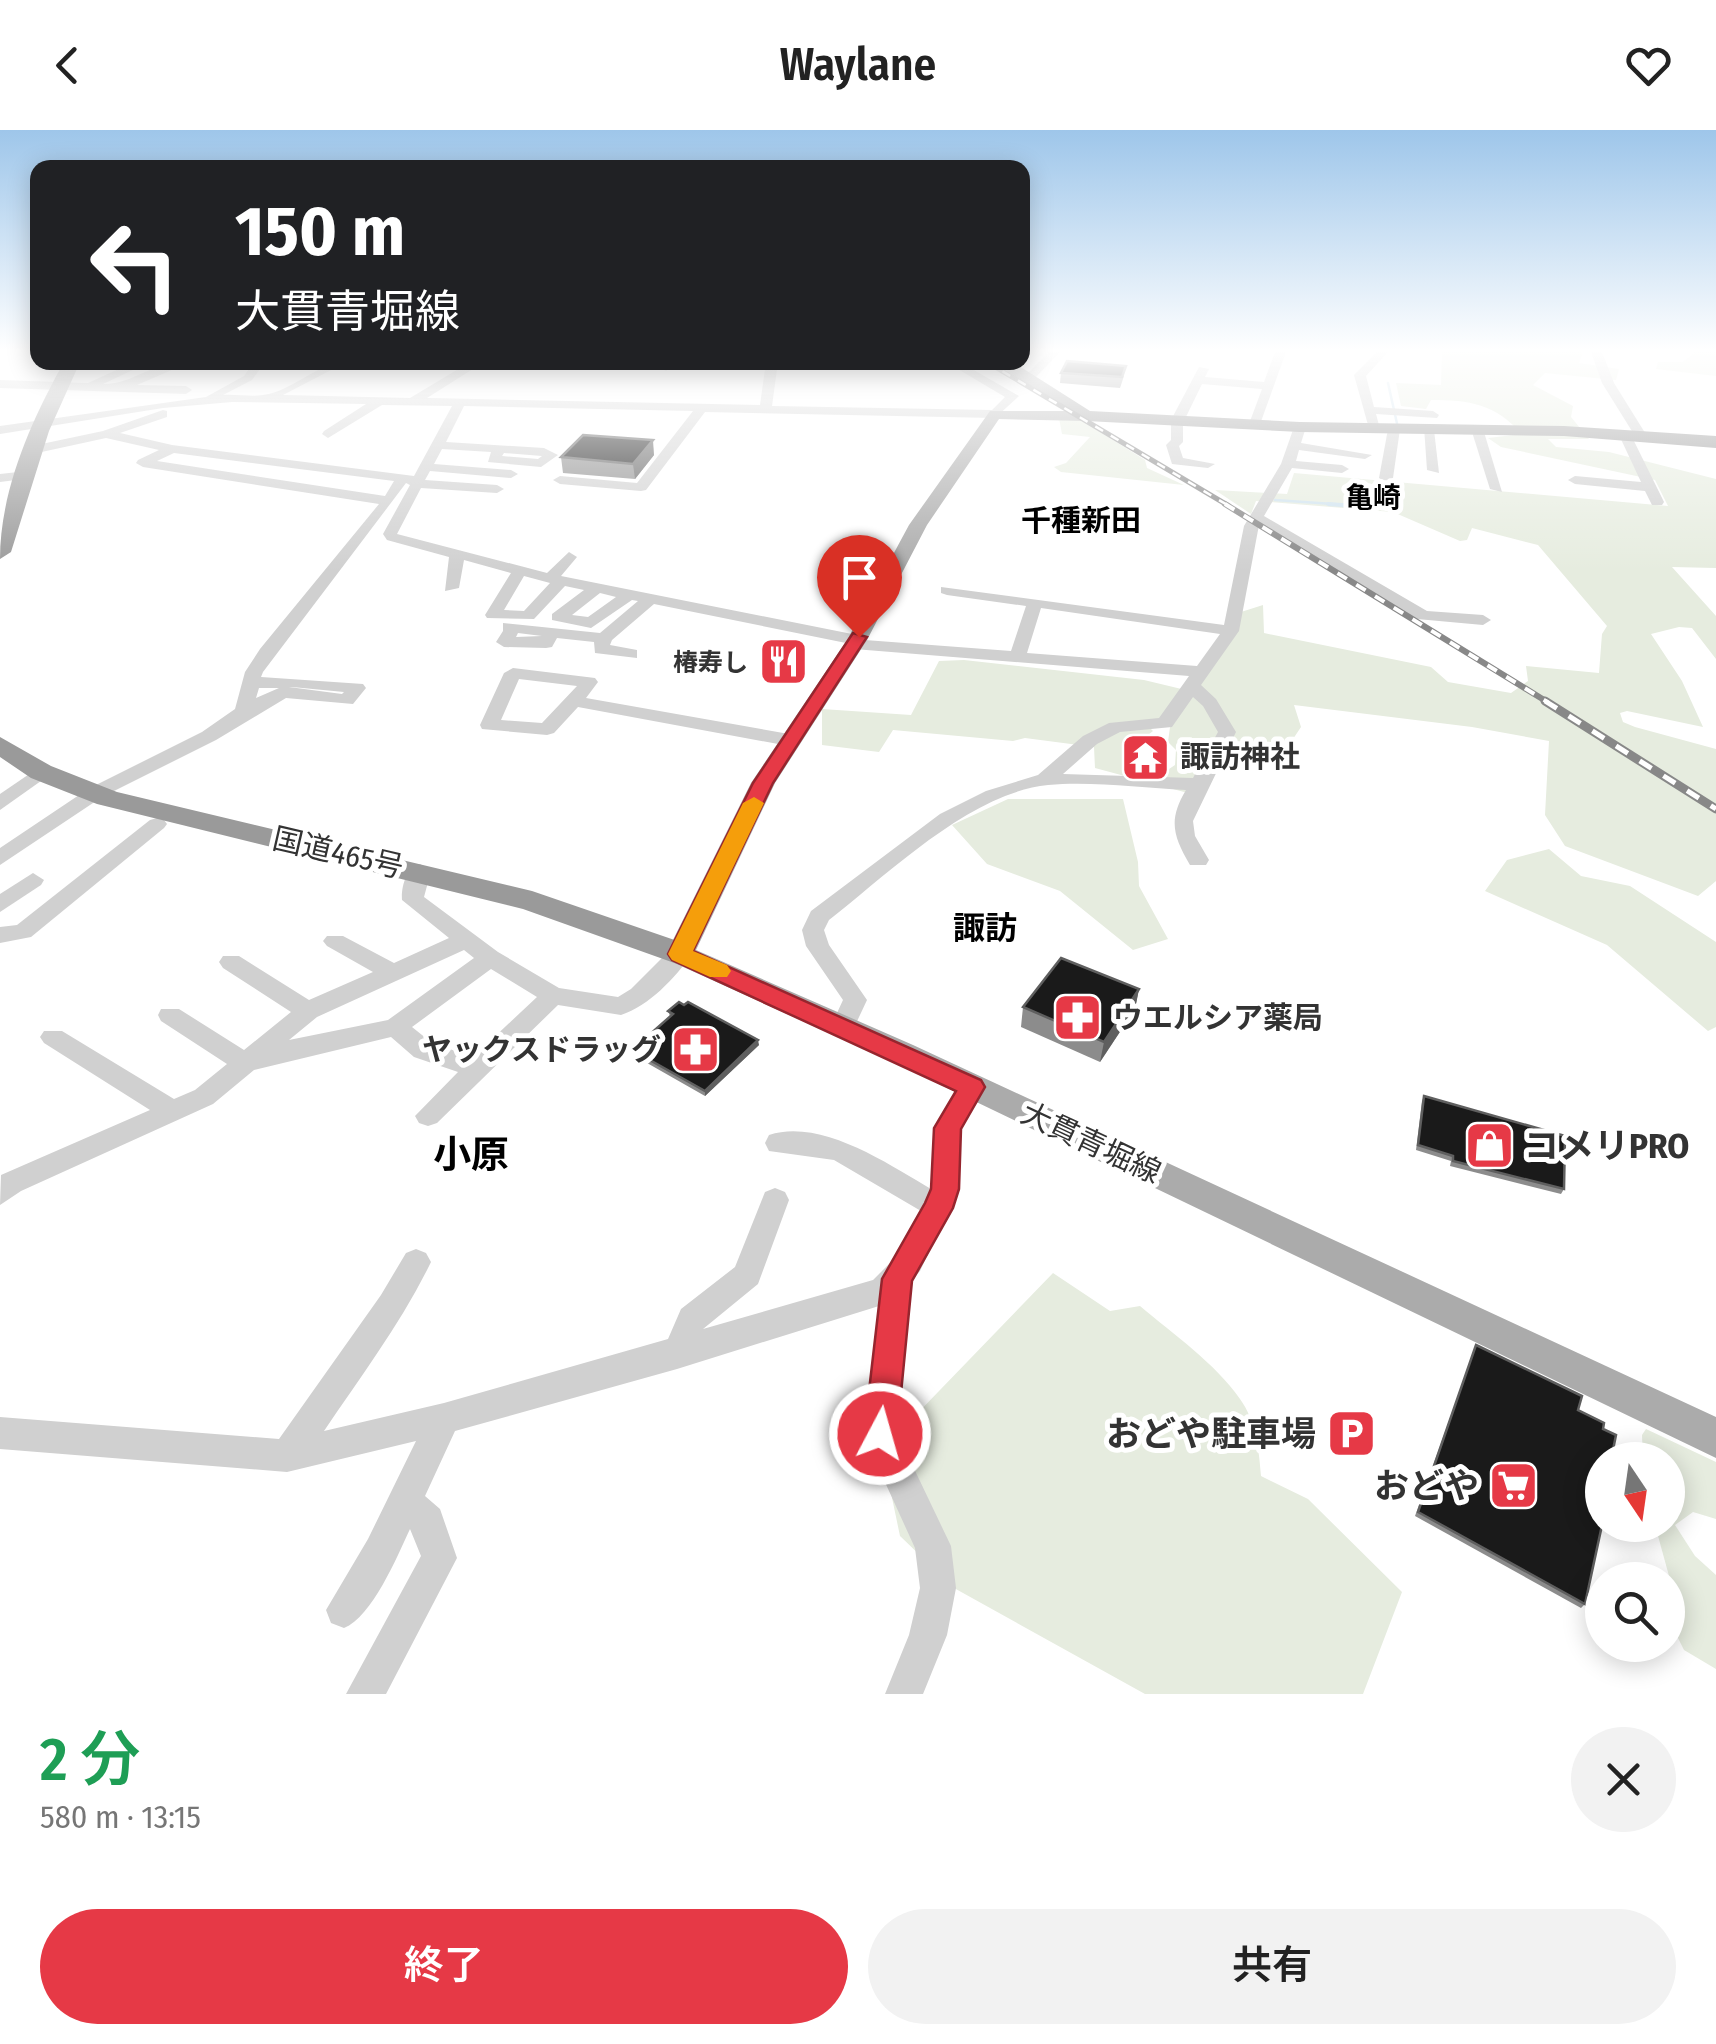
<!DOCTYPE html>
<html lang="ja">
<meta charset="utf-8">
<style>
:root{--surface:#fff;--page:#f2f2f2;--text:#222;--muted:#767676;--accent:#e63946}
body{margin:0;font-family:"Fira Sans Condensed","Noto Sans JP",sans-serif;background:var(--page);color:var(--text);height:100vh;display:flex;flex-direction:column;font-size:38px;white-space:nowrap}
*{box-sizing:border-box;margin:0}
p{font-size:32px;color:var(--muted)}
.icon{flex:none;width:55px;height:55px;fill:none;stroke:currentColor;stroke-width:2;stroke-linecap:round;stroke-linejoin:round}
.map{position:relative;height:1564px;overflow:hidden}
.sheet{display:flex;flex-direction:column;background:var(--surface);flex:1}
.sheet>*{flex:none}
.guide{position:absolute;left:30px;top:30px;width:1000px;height:210px;border-radius:20px;box-shadow:0 5px 25px #0003;background:#202124;color:#fff;overflow:hidden}
.needle{width:65px;rotate:167deg}
.buttons{position:absolute;left:1585px;top:1312px;display:grid;gap:20px}
.buttons a{display:grid;place-items:center;width:100px;height:100px;border-radius:50%;background:var(--surface);box-shadow:0 5px 25px #0003;font-size:50px}
.pin{position:absolute;display:grid;place-items:center;width:85px;height:85px;color:#fff;margin:-102px -42px;border-radius:50% 50% 50% 0;rotate:-45deg;box-shadow:0 0 10px #0007}
.pin .icon{rotate:45deg}
.me{position:absolute;width:110px;margin:-55px;rotate:6deg;stroke-linejoin:round;filter:drop-shadow(0 0 8px #0008)}
.turn{display:flex;align-items:center;gap:35px;height:210px;padding:0 40px;font-size:45px}
.turn .icon{width:130px;height:130px;stroke-width:2.5}
.turn b{display:block;font-size:70px;line-height:85px}
.round{display:grid;place-items:center;flex:none;width:105px;height:105px;border-radius:52px;background:var(--page)}
.headline{display:flex;align-items:center;justify-content:space-between;height:170px;padding:0 40px}
h1{font-size:60px;font-weight:600;line-height:75px;color:#1e9e55}
.action{display:flex;gap:20px;margin-top:auto;padding:20px 40px}
.action a{flex:1;height:115px;border-radius:60px;background:var(--accent);color:#fff;font-size:40px;font-weight:600;line-height:115px;text-align:center}
.action a+a{background:var(--page);color:var(--text)}
header{display:flex;justify-content:space-between;align-items:center;height:130px;padding:0 40px;background:var(--surface);font-size:45px;font-weight:600}
.map>svg:first-child{display:block}
</style>
<header><svg class="icon" aria-label="back" viewBox="0 0 24 24"><path d="M15 5l-7 7 7 7"/></svg>Waylane<svg class="icon" aria-label="heart" viewBox="0 0 24 24"><path d="M12 20l-8-8c-3-5 5-10 8-4 3-6 11-1 8 4z"/></svg></header>
<div class="map">
<svg width="1716" height="1564" viewBox="0 0 1716 1564">
<rect width="100%" height="100%" fill="#fff"/>
<!-- green -->
<g fill="#e6ecdf" fill-rule="evenodd">
<path d="M 1442,222 L 1579,222 L 1583,223 L 1579,233 L 1619,239 L 1616,250 L 1545,243 L 1533,255 L 1573,276 L 1571,287 L 1589,309 L 1548,309 L 1556,317 L 1609,322 L 1716,349 L 1716,438 L 1672,437 L 1716,486 L 1716,529 L 1692,498 L 1679,497 L 1651,504 L 1682,551 L 1703,597 L 1627,581 L 1620,583 L 1623,592 L 1635,597 L 1716,619 L 1716,751 L 1698,766 L 1565,716 L 1545,685 L 1549,611 L 1472,597 L 1294,575 L 1301,597 L 1283,624 L 1219,624 L 1199,666 L 1095,638 L 1094,617 L 1025,608 L 1013,611 L 893,600 L 879,622 L 822,615 L 822,579 L 911,585 L 939,531 L 964,530 L 1144,550 L 1194,562 L 1241,482 L 1263,475 L 1264,503 L 1431,537 L 1448,552 L 1511,563 L 1528,551 L 1526,536 L 1599,543 L 1602,504 L 1607,496 L 1538,415 L 1472,398 L 1467,410 L 1460,411 L 1393,382 L 1256,371 L 1251,384 L 1215,360 L 1287,364 L 1294,343 L 1668,376 L 1655,350 L 1501,317 L 1488,308 L 1522,304 C 1495,274 1470,270 1431,270 L 1426,279 L 1401,276 L 1396,253 L 1441,255 ZM 1176,591 L 1170,597 L 1168,612 L 1176,620 L 1175,635 L 1169,639 L 1152,634 L 1151,639 L 1138,636 L 1139,630 L 1135,627 L 1147,613 L 1148,605 L 1153,601 L 1150,598 Z"/>
<polygon points="1695,222 1716,222 1716,246 1656,239 1658,232 1683,232"/>
<polygon points="1059,288 1081,290 1145,330 1147,338 1184,355 1061,342 1054,337 1066,333 1090,307 1062,304"/>
<polygon points="1008,669 1123,669 1138,732 1139,756 1168,809 1133,820 1060,761 987,734 952,695"/>
<polygon points="1549,719 1581,746 1630,756 1716,812 1716,897 1708,901 1607,815 1485,761 1507,730"/>
<path d="M 1053,1143 L 1110,1181 L 1140,1176 C 1173,1204 1215,1233 1240,1269 C 1256,1291 1259,1320 1261,1346 L 1308,1369 L 1402,1462 L 1363,1564 L 1145,1564 L 954,1458 L 900,1406 L 882,1320 Z"/>
<polygon points="1646,1299 1716,1332 1716,1389 1693,1382 1675,1395 1695,1426 1716,1445 1716,1539 1684,1520 1675,1502 1677,1475 1655,1395 1668,1395 1668,1330 1643,1330 1642,1305"/>
</g>
<g fill="none" stroke-linecap="round" stroke-linejoin="round">
<!-- stream-far1 -->
<g stroke="#cfe2ee" stroke-width="2.5">
<polyline points="1388,253 1398,298"/>
<polyline points="1275,370 1362,376"/>
<polyline points="1383,376 1389,345"/>
</g>
<!-- stream -->
<polyline stroke="#cfe2ee" stroke-width="4" points="1328,374 1383,378 1384,374"/>
<!-- minor -->
<g fill="#d0d0d0" fill-rule="evenodd">
<polygon points="1049,222 1060,222 1032,251 1024,251 1024,247"/>
<polygon points="1275,222 1286,222 1259,297 1249,294 1262,259 1202,254 1183,293 1183,312 1179,316 1183,328 1215,334 1208,338 1172,334 1166,315 1171,310 1171,290 1199,237 1209,239 1205,247 1264,252"/>
<polygon points="1377,222 1388,222 1366,246 1374,277 1433,281 1439,285 1437,288 1376,284 1380,299 1370,302 1354,245"/>
<polygon points="1591,222 1602,222 1614,253 1647,306 1646,309 1635,306 1602,253"/>
<path d="M 134,232 L 150,232 L 103,254 C 131,255 153,232 182,232 L 181,236 L 137,255 L 186,256 L 192,260 L 186,264 L 0,258 L 0,250 L 88,253 Z"/>
<path d="M 254,232 L 265,232 L 252,250 L 223,265 C 236,264 250,267 263,265 C 301,260 331,215 373,237 L 367,240 L 337,237 L 283,265 L 410,268 L 470,232 L 484,232 L 427,268 L 760,275 L 766,232 L 778,232 L 772,276 L 992,280 L 1005,267 L 946,232 L 960,232 L 1019,266 L 995,288 L 705,282 L 646,360 L 641,361 L 560,354 L 553,350 L 560,346 L 637,353 L 693,281 L 464,276 L 446,312 L 544,318 L 558,325 L 541,337 L 488,332 L 491,322 L 442,319 L 434,334 L 511,340 L 518,344 L 511,348 L 430,341 L 425,350 L 497,355 L 504,359 L 497,363 L 421,358 L 397,404 L 547,443 L 569,422 L 577,427 L 561,446 L 857,505 L 865,510 L 1011,521 L 1026,476 L 947,465 L 941,463 L 941,457 L 1224,495 L 1244,396 L 1281,334 L 1294,297 L 1300,293 L 1306,297 L 1301,313 L 1372,325 L 1365,329 L 1299,320 L 1296,331 L 1342,335 L 1349,339 L 1342,343 L 1292,338 L 1264,386 L 1427,481 L 1483,485 L 1491,490 L 1483,495 L 1417,489 L 1259,395 L 1239,501 L 1201,555 L 1216,569 L 1236,602 L 1193,691 L 1195,706 L 1209,730 L 1206,735 L 1190,735 C 1173,706 1168,690 1186,660 C 1141,658 1092,651 1048,655 C 970,663 888,744 829,790 L 824,800 L 829,815 L 867,870 L 852,902 L 834,902 L 831,896 L 843,870 L 806,816 L 802,800 L 811,781 L 940,684 L 986,661 L 1038,645 L 1083,606 L 1109,593 L 1159,588 L 1189,546 L 854,519 L 846,513 L 654,474 L 612,510 L 610,515 L 637,520 L 637,528 L 595,523 L 594,512 L 557,508 L 552,517 L 546,518 L 504,517 L 496,512 L 503,501 L 503,493 L 600,503 L 638,471 L 632,470 L 591,498 L 552,490 L 552,484 L 584,460 L 565,456 L 534,489 L 487,488 L 485,485 L 511,443 L 464,430 L 459,458 L 445,461 L 449,427 L 387,410 L 383,404 L 410,355 L 406,353 L 263,542 L 261,547 L 363,554 L 366,558 L 353,574 L 286,568 L 216,610 L 102,667 L 0,735 L 0,718 L 88,659 L 202,602 L 235,579 L 245,542 L 260,519 L 379,374 L 143,337 L 136,333 L 138,330 L 159,320 L 106,308 L 37,323 L 32,322 L 32,316 L 103,301 L 163,280 L 167,281 L 167,287 L 120,303 L 172,315 L 414,346 L 452,276 L 382,275 L 328,308 L 322,304 L 324,301 L 366,274 L 232,272 L 163,278 L 0,304 L 0,296 L 206,267 L 244,246 ZM 174,323 L 394,351 L 385,366 L 157,331 ZM 504,323 L 542,326 L 538,329 L 502,326 ZM 524,446 L 550,453 L 524,481 L 504,480 ZM 600,463 L 616,467 L 588,487 L 572,485 ZM 1041,478 L 1220,504 L 1197,536 L 1027,523 ZM 518,503 L 542,506 L 516,507 ZM 289,557 L 292,557 L 344,562 L 342,564 ZM 259,558 L 279,558 L 256,568 ZM 1193,567 L 1203,576 L 1218,602 L 1193,648 L 1063,644 L 1097,614 L 1120,602 L 1172,597 Z"/>
<polygon points="665,232 676,232 666,241 660,238"/>
<polygon points="1394,295 1400,299 1393,348 1386,352 1379,348 1388,299"/>
<polygon points="1424,297 1434,300 1439,343 1427,340"/>
<polygon points="1478,298 1484,302 1502,362 1490,359 1472,302"/>
<polygon points="1625,301 1631,305 1664,372 1662,375 1652,375 1645,361 1575,354 1568,350 1575,346 1641,352 1619,305"/>
<polygon points="27,341 34,345 32,348 0,352 0,344"/>
<path d="M 513,538 L 595,548 L 598,552 L 586,568 L 789,604 L 798,610 L 789,616 L 578,577 L 554,603 L 547,605 L 482,599 L 480,595 L 504,543 ZM 519,549 L 577,556 L 542,593 L 501,590 Z"/>
<polygon points="41,636 48,638 51,642 48,646 0,680 0,664"/>
<polygon points="157,688 164,690 167,694 164,698 31,807 0,813 0,797 17,795 150,690"/>
<path d="M 420,734 L 431,741 L 424,767 L 498,822 L 559,858 L 618,867 L 631,859 L 672,818 L 688,818 L 692,824 C 675,848 649,876 621,885 L 558,875 L 437,993 L 428,996 L 419,993 L 415,986 L 458,942 L 414,927 L 391,907 L 254,940 L 213,974 L 21,1061 L 0,1075 L 1,1045 L 150,980 L 44,913 L 40,907 L 44,901 L 62,901 L 174,969 L 195,960 L 227,934 L 161,891 L 158,885 L 161,879 L 179,879 L 244,920 L 291,882 L 223,838 L 219,832 L 223,826 L 239,826 L 309,870 L 373,842 L 327,816 L 323,811 L 327,806 L 343,806 L 394,833 L 449,808 L 402,770 C 401,757 406,738 420,734 ZM 464,820 L 474,828 L 388,890 L 289,910 L 317,887 ZM 491,839 L 537,867 L 473,927 L 432,913 L 412,897 Z"/>
<polygon points="33,743 44,750 41,755 0,782 0,764"/>
<path d="M 972,947 L 981,950 L 985,957 L 960,999 L 959,1059 L 920,1141 L 912,1151 L 897,1303 L 951,1416 L 956,1458 L 947,1505 L 923,1564 L 885,1564 L 909,1505 L 920,1458 L 915,1418 L 863,1304 L 879,1176 L 677,1239 L 455,1301 L 425,1366 L 440,1379 L 457,1428 L 386,1564 L 346,1564 L 421,1426 L 410,1399 C 397,1427 372,1487 344,1498 L 331,1493 L 326,1480 L 368,1409 L 416,1311 L 287,1342 L 0,1319 L 0,1287 L 279,1309 L 381,1165 L 406,1123 L 416,1119 L 426,1123 L 431,1132 C 402,1192 361,1246 324,1301 L 444,1273 L 668,1209 L 681,1179 L 735,1137 L 765,1062 L 775,1058 L 785,1062 L 789,1070 L 758,1154 L 703,1199 L 873,1150 L 900,1123 L 921,1081 L 834,1030 L 769,1021 L 765,1013 L 769,1005 C 821,988 888,1034 931,1059 L 934,998 L 963,950 Z"/>
</g>
<!-- major -->
<polygon fill="#ababab" fill-rule="evenodd" points="990,281 1086,281 1094,286 1086,291 999,289 927,395 867,510 775,653 696,820 913,915 1716,1287 1716,1328 891,931 670,831 666,824 751,653 847,510 909,395"/>
<!-- highway -->
<g fill="#9a9a9a" fill-rule="evenodd">
<path d="M 64,232 L 80,232 L 49,301 L 11,422 L 0,429 C 0,361 31,291 64,232 Z"/>
<polygon points="993,232 1013,232 1090,281 1300,292 1564,296 1716,306 1716,318 1564,306 1300,302 1086,291"/>
<polygon points="0,607 51,636 117,662 532,761 692,816 697,824 692,832 680,835 523,779 97,674 31,648 0,627"/>
</g>
<defs>
<polyline id="rail-far2" points="987,232 1229,376"/>
<polyline id="rail-far1" points="1225,374 1549,573"/>
<polyline id="rail" points="1545,571 1716,679"/>
</defs>
<!-- rail-far2 casing -->
<use href="#rail-far2" stroke="#888" stroke-width="5"/>
<!-- rail-far1 casing -->
<use href="#rail-far1" stroke="#888" stroke-width="6"/>
<!-- rail casing -->
<use href="#rail" stroke="#888" stroke-width="9"/>
<!-- rail-far2 -->
<use href="#rail-far2" stroke="#fff" stroke-width="2.5" stroke-dasharray="9" stroke-linecap="butt"/>
<!-- rail-far1 -->
<use href="#rail-far1" stroke="#fff" stroke-width="4" stroke-dasharray="11" stroke-linecap="butt"/>
<!-- rail -->
<use href="#rail" stroke="#fff" stroke-width="5" stroke-dasharray="14" stroke-linecap="butt"/>
</g>
<!-- wall -->
<g fill="#8c8c8c">
<polygon points="1061,243 1124,246 1120,258 1060,253"/>
<polygon points="654,325 635,349 563,343 561,327"/>
<polygon points="1139,859 1135,879 1100,932 1021,897 1023,877"/>
<polygon points="668,881 759,915 705,966 633,925 632,920 670,886"/>
<polygon points="1424,966 1564,1059 1561,1064 1450,1036 1451,1031 1416,1020 1422,971"/>
<polygon points="1476,1215 1578,1280 1611,1330 1585,1474 1581,1478 1415,1386"/>
</g>
<!-- shaded-wall -->
<g fill="#5f5f5f">
<polygon points="653,310 654,325 635,349 633,334"/>
<polygon points="1139,859 1135,879 1100,932 1104,912"/>
<polygon points="758,910 759,915 705,966 705,961"/>
</g>
<!-- building -->
<g fill="#1a1a1a" stroke="#5f5f5f" stroke-width="2.5">
<polygon points="1067,231 1126,236 1122,247 1061,243"/>
<polygon points="583,305 653,310 633,334 561,327"/>
<polygon points="1061,828 1139,859 1104,912 1023,877"/>
<polygon points="679,872 684,875 688,872 758,910 705,961 632,920 673,884 668,881"/>
<polygon points="1424,966 1565,1006 1564,1059 1453,1031 1453,1026 1418,1015"/>
<polygon points="1476,1215 1582,1266 1578,1280 1604,1293 1603,1299 1616,1305 1611,1330 1602,1330 1602,1395 1585,1474 1418,1382"/>
</g>
<!-- sky -->
<linearGradient id="sky" x2="0" y2="1"><stop stop-color="#9ec6ea"/><stop offset="0.5" stop-color="#fff"/><stop offset="1" stop-color="#fff" stop-opacity="0"/></linearGradient>
<rect width="1716" height="441" fill="url(#sky)"/>
<!-- route -->
<polygon fill="#e63946" stroke="#96252e" stroke-width="2.5" points="853,503 867,507 773,653 693,821 981,950 985,957 961,999 959,1059 953,1078 912,1151 897,1304 892,1316 880,1320 869,1316 864,1304 882,1149 925,1073 931,1059 934,998 956,961 672,830 668,824 753,653"/>
<!-- slow -->
<polygon fill="#f59e0b" points="754,667 764,673 693,821 727,835 731,841 727,847 710,847 672,830 668,824 743,673"/>
<!-- icons -->
<defs>
<symbol id="restaurant-square" viewBox="-11 -11 22 22"><rect x="-9" y="-9" width="18" height="18" rx="4" fill="#e63946" stroke="#fff"/><path d="M-5-6h1v4h1v-4h1v4h1v-4h1v5L-1.5 .5V6h-2V.5L-5-1ZM5-6V6H3V1.5H1.5Q1.5-4 5-6Z" fill="#fff"/></symbol>
<symbol id="temple-square" viewBox="-11 -11 22 22"><rect x="-9" y="-9" width="18" height="18" rx="4" fill="#e63946" stroke="#fff"/><path d="M0-6L5-2H3V0L6.5 2.5H4V6H1.5V3h-3V6H-4V2.5H-6.5L-3 0V-2H-5Z" fill="#fff"/></symbol>
<symbol id="pharmacy-square" viewBox="-11 -11 22 22"><rect x="-9" y="-9" width="18" height="18" rx="4" fill="#e63946" stroke="#fff"/><path d="M-2-6h4v4h4v4h-4v4h-4v-4h-4v-4h4Z" fill="#fff"/></symbol>
<symbol id="shop-square" viewBox="-11 -11 22 22"><rect x="-9" y="-9" width="18" height="18" rx="4" fill="#e63946" stroke="#fff"/><path d="M-5-2.5h2.3a2.7 3.5 0 0 1 5.4 0H5L5.5 6h-11ZM-1.5-2.5h3a1.5 2.3 0 0 0-3 0Z" fill="#fff"/></symbol>
<symbol id="parking-square" viewBox="-11 -11 22 22"><rect x="-9" y="-9" width="18" height="18" rx="4" fill="#e63946" stroke="#fff"/><path d="M-3.5-5.5H1a3.5 3.5 0 0 1 0 7H-1V5.5H-3.5ZM-1-3.4V-.6H.8a1.4 1.4 0 0 0 0-2.8Z" fill="#fff"/></symbol>
<symbol id="supermarket-square" viewBox="-11 -11 22 22"><rect x="-9" y="-9" width="18" height="18" rx="4" fill="#e63946" stroke="#fff"/><path d="M-6-5.5h2.5l.6 2H6L4.5 2H-2.5L-4.4-4H-6ZM-1.5 3.2a1.3 1.3 0 1 0 .1 0ZM3 3.2a1.3 1.3 0 1 0 .1 0Z" fill="#fff"/></symbol>
</defs>
<g fill-rule="evenodd">
<use href="#restaurant-square" x="756" y="504" width="55" height="55"/>
<use href="#temple-square" x="1118" y="600" width="55" height="55"/>
<use href="#pharmacy-square" x="1050" y="860" width="55" height="55"/>
<use href="#pharmacy-square" x="668" y="892" width="55" height="55"/>
<use href="#shop-square" x="1462" y="988" width="55" height="55"/>
<use href="#parking-square" x="1324" y="1276" width="55" height="55"/>
<use href="#supermarket-square" x="1486" y="1328" width="55" height="55"/>
</g>
<g text-anchor="middle" stroke-width="10" stroke-linejoin="round" paint-order="stroke">
<!-- far-poi labels -->
<g font-size="25" font-weight="bold" fill="#333" stroke="#fff" text-anchor="end">
<text x="748" y="541">椿寿し</text>
</g>
<!-- far-neighbourhood labels -->
<g font-size="28" font-weight="bold" fill="#000" stroke="#fff">
<text x="1373" y="377">亀崎</text>
</g>
<!-- far-quarter labels -->
<g font-size="30" font-weight="bold" fill="#000" stroke="#fff">
<text x="1081" y="401">千種新田</text>
</g>
<!-- poi labels -->
<g font-size="30" font-weight="bold" fill="#333" stroke="#fff" text-anchor="start">
<text x="1180" y="637">諏訪神社</text>
<text x="1113" y="898">ウエルシア薬局</text>
<text x="661" y="930" text-anchor="end">ヤックスドラッグ</text>
</g>
<!-- street labels -->
<g font-size="30" fill="#333" stroke="#fff">
<text transform="translate(338 723) rotate(13)" y="10">国道465号</text>
<text transform="translate(1091 1013) rotate(25)" y="10">大貫青堀線</text>
</g>
<!-- neighbourhood labels -->
<g font-size="32" font-weight="bold" fill="#000" stroke="#fff">
<text x="985" y="809">諏訪</text>
</g>
<!-- near-poi labels -->
<g font-size="35" font-weight="bold" fill="#333" stroke="#fff" text-anchor="end">
<text x="1524" y="1028" text-anchor="start">コメリPRO</text>
<text x="1316" y="1316">おどや駐車場</text>
<text x="1479" y="1368">おどや</text>
</g>
<!-- near-neighbourhood labels -->
<g font-size="38" font-weight="bold" fill="#000" stroke="#fff">
<text x="471" y="1038">小原</text>
</g>
</g>
</svg>
<div class="buttons">
<a><svg class="needle" viewBox="-14 -14 28 28"><path d="M0-13l5 13h-10z" fill="#e53935"/><path d="M0 13l5-13h-10z" fill="#767676"/></svg></a>
<a><svg class="icon" aria-label="search" viewBox="0 0 24 24"><circle cx="10" cy="10" r="6"/><path d="M15 15l6 6"/></svg></a>
</div>
<div class="pin" style="left:859px;top:507px;background:#d93025"><svg class="icon" aria-label="arrive" viewBox="0 0 24 24"><path d="M6 21V4h12l-3 4 3 4H6"/></svg></div>
<svg class="me" style="left:880px;top:1304px" viewBox="-20 -20 40 40"><circle r="17" fill="#e63946" stroke="#fff" stroke-width="3"/><path d="M0-11L8 9 0 5-8 9z" fill="#fff"/></svg>
<div class="guide">
<div class="turn"><svg class="icon" aria-label="left" viewBox="0 0 24 24"><path d="M17 20v-9H6M10 6l-5 5 5 5"/></svg><div><b>150 m</b>大貫青堀線</div></div>
</div>
</div>
<section class="sheet">
<div class="headline"><div><h1>2 分</h1><p>580 m · 13:15</p></div><a class="round"><svg class="icon" aria-label="close" viewBox="0 0 24 24"><path d="M6 6l12 12M18 6L6 18"/></svg></a></div>
<div class="action"><a>終了</a><a>共有</a></div>
</section>
